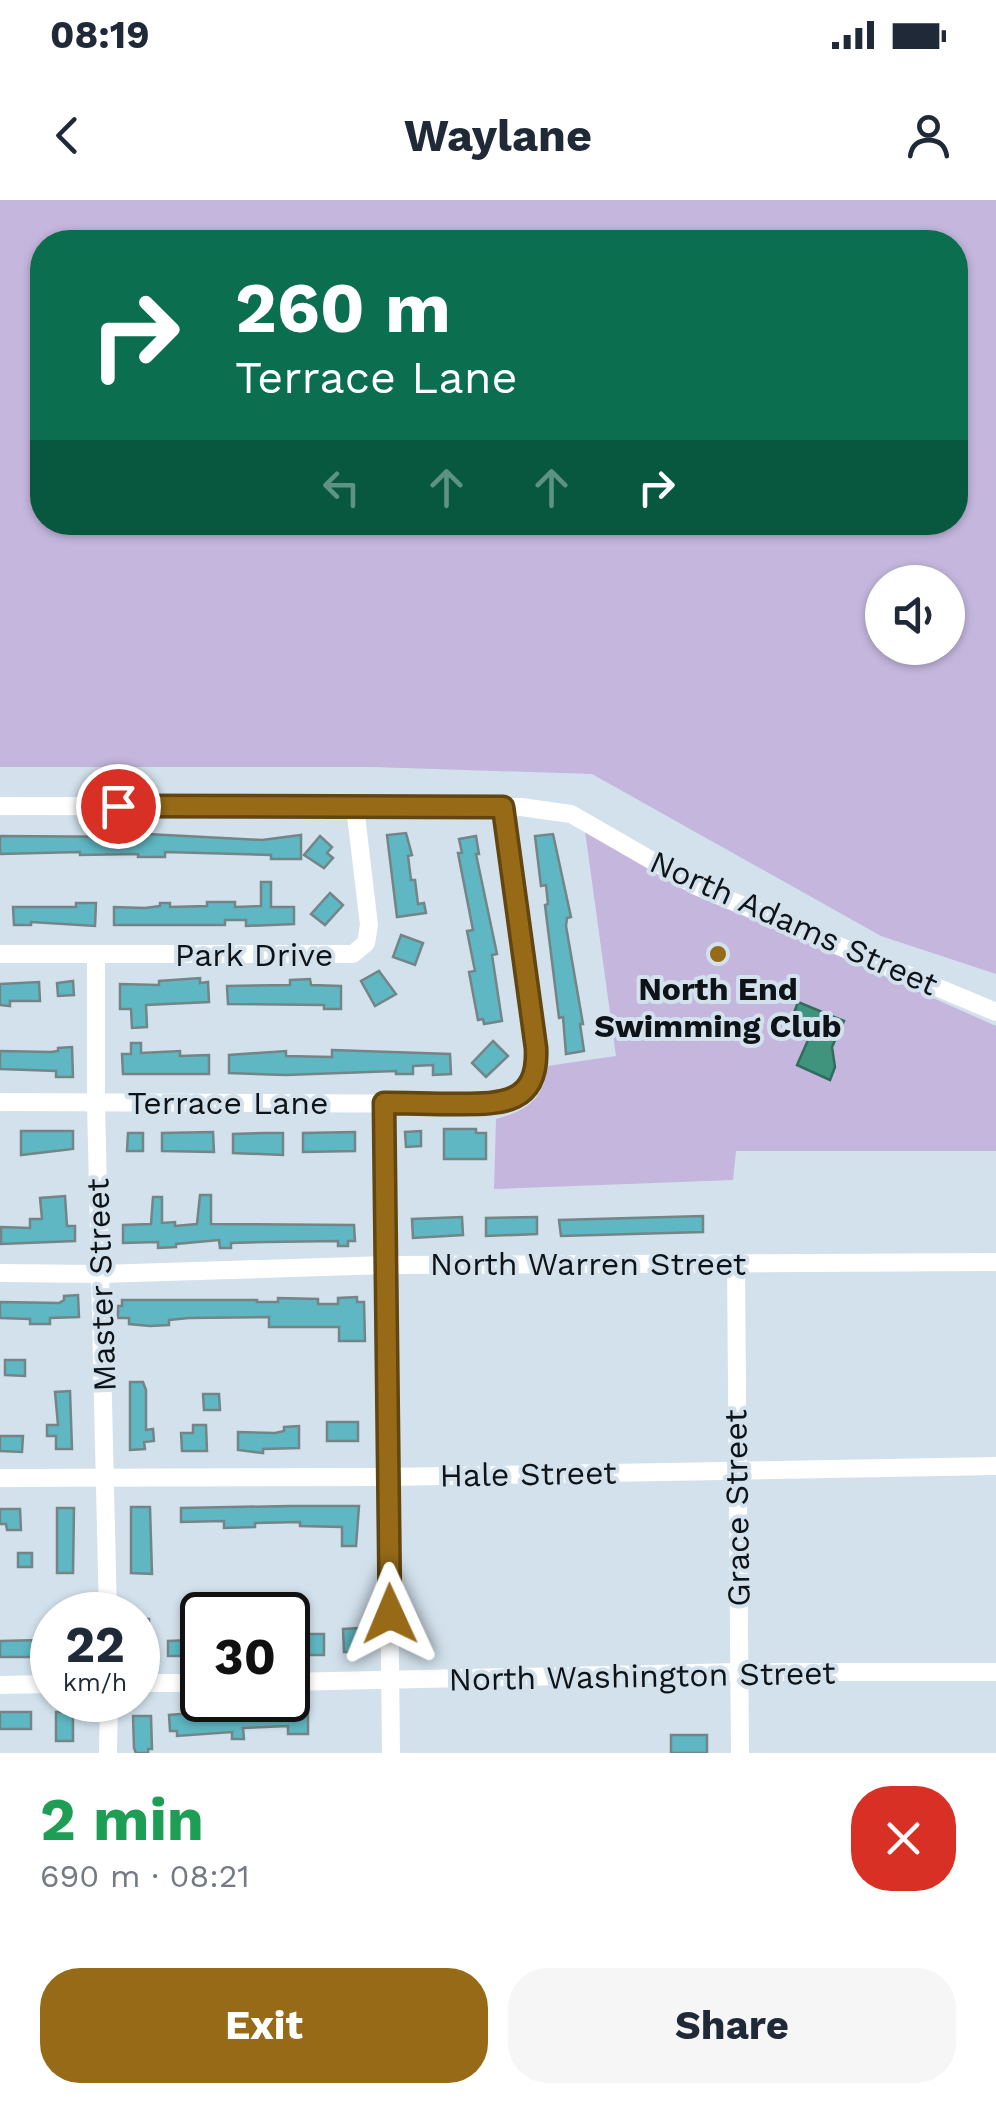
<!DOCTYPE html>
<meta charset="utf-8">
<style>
:root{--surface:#fff;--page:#f6f6f7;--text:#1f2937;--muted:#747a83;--accent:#966a17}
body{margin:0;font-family:"Work Sans",sans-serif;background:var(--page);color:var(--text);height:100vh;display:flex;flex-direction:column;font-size:38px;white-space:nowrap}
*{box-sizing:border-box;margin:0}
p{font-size:32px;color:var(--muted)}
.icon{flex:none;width:55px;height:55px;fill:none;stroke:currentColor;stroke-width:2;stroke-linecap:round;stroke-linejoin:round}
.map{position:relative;height:1553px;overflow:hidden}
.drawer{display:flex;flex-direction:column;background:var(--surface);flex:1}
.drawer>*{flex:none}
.hud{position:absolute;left:30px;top:30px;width:938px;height:305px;border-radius:40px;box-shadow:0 2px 8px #0004;background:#0b6e4f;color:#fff;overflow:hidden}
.buttons{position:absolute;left:865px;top:365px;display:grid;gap:20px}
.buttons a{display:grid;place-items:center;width:100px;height:100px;border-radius:50%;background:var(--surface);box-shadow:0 2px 8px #0004;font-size:50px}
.speed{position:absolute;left:30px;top:1392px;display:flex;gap:20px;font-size:50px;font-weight:700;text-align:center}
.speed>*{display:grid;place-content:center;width:130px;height:130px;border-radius:50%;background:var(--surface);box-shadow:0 2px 8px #0004;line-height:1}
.speed small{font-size:25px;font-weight:400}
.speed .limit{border:5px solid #111;border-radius:15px;background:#fff;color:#111}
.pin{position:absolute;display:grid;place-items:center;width:85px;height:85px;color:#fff;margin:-42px;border:5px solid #fff;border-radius:50%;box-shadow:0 2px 10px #0007}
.me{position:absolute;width:110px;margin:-55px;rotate:359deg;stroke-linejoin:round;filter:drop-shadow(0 0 8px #0008)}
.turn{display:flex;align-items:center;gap:35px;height:210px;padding:0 40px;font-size:45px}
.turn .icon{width:130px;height:130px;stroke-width:2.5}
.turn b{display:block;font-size:70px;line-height:85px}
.lanes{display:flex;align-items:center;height:95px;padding:0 40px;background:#0003;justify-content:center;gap:50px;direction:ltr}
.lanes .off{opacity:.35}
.round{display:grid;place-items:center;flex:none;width:105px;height:105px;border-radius:40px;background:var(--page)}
.headline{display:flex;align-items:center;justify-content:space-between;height:170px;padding:0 40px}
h1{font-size:60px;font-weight:700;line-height:75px;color:#1e9e55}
.action{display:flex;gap:20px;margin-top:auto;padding:20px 40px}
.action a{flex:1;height:115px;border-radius:40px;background:var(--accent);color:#fff;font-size:40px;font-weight:700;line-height:115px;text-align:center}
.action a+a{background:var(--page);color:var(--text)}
.status{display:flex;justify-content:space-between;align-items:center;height:70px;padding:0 50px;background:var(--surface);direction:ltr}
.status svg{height:28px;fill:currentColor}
header{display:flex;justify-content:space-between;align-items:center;height:130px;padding:0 40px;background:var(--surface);font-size:45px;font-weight:700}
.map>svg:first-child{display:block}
</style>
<div class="status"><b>08:19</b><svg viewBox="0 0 49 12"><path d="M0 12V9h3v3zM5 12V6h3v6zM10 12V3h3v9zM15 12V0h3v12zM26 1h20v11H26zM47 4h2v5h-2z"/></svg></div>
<header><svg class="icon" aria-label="back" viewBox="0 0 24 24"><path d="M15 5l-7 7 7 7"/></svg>Waylane<svg class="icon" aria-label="person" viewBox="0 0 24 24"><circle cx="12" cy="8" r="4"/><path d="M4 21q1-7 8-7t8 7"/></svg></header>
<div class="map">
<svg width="996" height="1553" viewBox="0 0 996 1553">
<rect width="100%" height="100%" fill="#d2e1ec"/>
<!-- green -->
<g fill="#c4b6dd" fill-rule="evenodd">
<path d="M 0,0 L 996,0 L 996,774 L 881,736 L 592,574 L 373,567 L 0,567 ZM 955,42 L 955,322 L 42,322 L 42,42 ZM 948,382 L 948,448 L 882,448 L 882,382 Z"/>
<path d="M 585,631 L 673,682 L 996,826 L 996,951 L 736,951 L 733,980 L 494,989 L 496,919 C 526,911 545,899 547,866 L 616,856 Z"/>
</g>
<!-- water -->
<polygon fill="#40937d" stroke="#316d5e" stroke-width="2.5" points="798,802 844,821 832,847 835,867 830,880 797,865 812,831 791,821"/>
<!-- building -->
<g fill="#5eb7c2" stroke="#738587" stroke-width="2.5">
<polygon points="406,633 412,655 408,656 411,680 415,680 418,704 424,703 426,713 397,717 387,635"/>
<polygon points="147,634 262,640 301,635 301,659 271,659 271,655 165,652 165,657 138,657 138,654 80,655 80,652 0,654 0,636 147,637"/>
<polygon points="553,634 571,717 567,718 566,726 583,824 580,824 584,851 566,854 563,817 559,818 545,705 548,704 546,685 541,686 535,636"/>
<polygon points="320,636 332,647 327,653 333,658 324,668 304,655"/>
<polygon points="476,636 479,654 476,654 497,754 492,755 502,821 484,824 483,819 478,820 469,772 475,771 467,731 473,730 458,653 462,653 459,639"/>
<polygon points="261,682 271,682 271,707 294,707 294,724 246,726 246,720 225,720 225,725 114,725 114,707 145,708 160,706 160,703 170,703 170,707 207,706 207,702 235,702 235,707 261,706"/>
<polygon points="330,693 343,705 325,725 311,714"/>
<polygon points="76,703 96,703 95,726 31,722 31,725 14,725 13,707 76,707"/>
<polygon points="401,735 423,743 415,765 393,757"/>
<polygon points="379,771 396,794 375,806 361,781"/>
<polygon points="200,778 200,783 208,782 209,802 146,805 147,827 132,828 131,809 120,809 120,784 159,785 159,781"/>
<polygon points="310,779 311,785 341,786 341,809 324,809 324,805 228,804 227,786 290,785 290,780"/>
<polygon points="73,781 74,795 58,796 57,783"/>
<polygon points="39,782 40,801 10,801 10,806 0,805 0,784"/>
<polygon points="493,841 508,856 486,877 472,863"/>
<polygon points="131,843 141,843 141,853 180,851 180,856 209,855 209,874 123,874 122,854 131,854"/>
<polygon points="72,847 73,877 56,877 56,871 0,869 0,851 51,852 58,851 58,848"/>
<polygon points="332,850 450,854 451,874 433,875 433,865 413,866 413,874 396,874 396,871 286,875 229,873 229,855 286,851 286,856 332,857"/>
<polygon points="444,929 476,929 476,933 486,933 486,959 444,959"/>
<polygon points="21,931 73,931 73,949 21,955"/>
<polygon points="421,931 421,946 406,947 405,932"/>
<polygon points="213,932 214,952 162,951 162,933"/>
<polygon points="355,932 355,951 303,952 303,933"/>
<polygon points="128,933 143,933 143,951 127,951"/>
<polygon points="266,933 283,933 283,955 233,953 233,934"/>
<polygon points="200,995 211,995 211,1024 354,1025 355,1041 348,1041 348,1046 338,1046 338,1041 266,1042 231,1043 231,1048 220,1048 219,1040 176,1044 176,1047 158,1048 158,1042 123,1043 123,1025 151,1024 153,997 162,997 162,1023 175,1022 175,1026 197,1024"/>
<polygon points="65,996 67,1026 75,1026 75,1041 1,1044 1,1027 30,1028 30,1019 42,1019 40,998"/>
<polygon points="703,1016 703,1032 561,1036 559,1020"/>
<polygon points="462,1017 463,1035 413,1038 412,1019"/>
<polygon points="537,1017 537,1034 486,1036 486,1018"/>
<polygon points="78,1095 79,1117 50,1118 50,1124 30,1124 30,1119 0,1118 0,1102 59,1103 64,1100 64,1096"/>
<polygon points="357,1097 357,1102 364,1102 365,1141 339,1141 339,1127 269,1127 269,1117 189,1118 169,1120 169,1125 150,1126 129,1124 129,1118 118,1118 118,1106 122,1106 122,1100 257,1100 257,1102 278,1102 278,1098 318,1099 318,1104 338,1104 338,1098"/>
<polygon points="5,1160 25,1160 25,1176 5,1175"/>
<polygon points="130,1182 143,1182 146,1190 146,1230 153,1229 154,1241 144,1242 145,1249 130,1250"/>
<polygon points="70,1191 72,1249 56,1249 56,1236 47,1236 47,1225 58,1225 55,1192"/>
<polygon points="203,1194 219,1194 220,1210 204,1210"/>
<rect x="327" y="1222" width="31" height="19"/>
<polygon points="193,1225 206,1225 207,1251 182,1251 181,1233 193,1233"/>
<polygon points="299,1226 299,1248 263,1249 263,1253 238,1250 238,1232 275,1233 284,1231 284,1227"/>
<polygon points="0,1236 23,1236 22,1252 0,1251"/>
<polygon points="290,1306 359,1306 356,1346 342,1346 342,1327 300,1326 300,1322 255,1323 255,1327 224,1328 224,1321 181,1322 181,1308"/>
<polygon points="131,1307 150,1307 152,1374 131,1373"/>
<polygon points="57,1308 74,1308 73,1373 57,1373"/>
<polygon points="0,1309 20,1309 21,1330 7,1330 6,1324 0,1324"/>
<rect x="18" y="1353" width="14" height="14"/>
<polygon points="138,1419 149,1419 148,1457 138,1457"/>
<polygon points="360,1428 361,1452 344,1452 343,1429"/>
<rect x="288" y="1434" width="36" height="21"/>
<polygon points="39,1440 39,1457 0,1457 0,1441"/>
<polygon points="191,1440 192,1456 168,1456 168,1441"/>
<rect x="0" y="1512" width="31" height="17"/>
<rect x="56" y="1512" width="17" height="29"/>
<polygon points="251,1512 308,1512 308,1534 288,1534 288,1526 243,1528 244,1539 232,1539 232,1532 177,1536 177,1531 170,1531 169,1515 191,1513 191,1518"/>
<polygon points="133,1516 151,1516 152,1549 148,1549 148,1553 136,1553 134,1548"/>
<rect x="671" y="1535" width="36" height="18"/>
</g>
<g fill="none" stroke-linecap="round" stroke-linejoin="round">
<!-- minor -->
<g stroke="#fff" stroke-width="18">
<polyline points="0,606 521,607 571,614 696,686 996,812"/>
<polyline points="0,754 353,754 366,743 369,725 355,607"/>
<polyline points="96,755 96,903 108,1415"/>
<path d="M 0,902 L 488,904 C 516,903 532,888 536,860 L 503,607"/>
<polyline points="384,903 391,1553"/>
<polyline points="736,1064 740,1553"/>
<polyline points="0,1073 101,1074 387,1065 996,1062"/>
<polyline points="0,1278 387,1277 996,1266"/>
<polyline points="288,1482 740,1472 996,1472"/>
<polyline points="138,1483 202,1483"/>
<polyline points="0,1485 52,1484"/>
<polyline points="108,1553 109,1500"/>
</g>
</g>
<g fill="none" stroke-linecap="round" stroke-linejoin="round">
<defs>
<path id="route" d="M 118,606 L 503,607 L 536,848 C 539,906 499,904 455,904 C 431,904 407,903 384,903 L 390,1414"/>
</defs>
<!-- route casing -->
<use href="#route" stroke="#62450f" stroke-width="25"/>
<!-- route -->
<use href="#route" stroke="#966a17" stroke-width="18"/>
</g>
<!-- markers -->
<circle fill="#966a17" stroke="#d2e1ec" stroke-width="4" cx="718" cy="754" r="10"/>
<g text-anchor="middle" stroke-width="8" stroke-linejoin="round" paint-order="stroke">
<!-- street labels -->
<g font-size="32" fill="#0e1317" stroke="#d2e1ec">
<text transform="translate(794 723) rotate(24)" y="11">North Adams Street</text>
<text x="254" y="766">Park Drive</text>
<text x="228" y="914">Terrace Lane</text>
<text x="588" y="1075">North Warren Street</text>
<text transform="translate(101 1085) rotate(-92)" y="11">Master Street</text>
<text transform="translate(528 1274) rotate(-1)" y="11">Hale Street</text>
<text transform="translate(737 1308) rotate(-91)" y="11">Grace Street</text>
<text transform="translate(642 1476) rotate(-1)" y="11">North Washington Street</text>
</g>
<!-- poi labels -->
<g font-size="32" font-weight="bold" fill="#0e1317" stroke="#d2e1ec">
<text x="718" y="800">North End<tspan x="718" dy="37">Swimming Club</tspan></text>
</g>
</g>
</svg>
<div class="buttons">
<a><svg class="icon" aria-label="sound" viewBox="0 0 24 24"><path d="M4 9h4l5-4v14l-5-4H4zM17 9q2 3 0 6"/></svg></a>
</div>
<div class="speed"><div>22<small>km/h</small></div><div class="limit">30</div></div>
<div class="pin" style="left:118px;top:606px;background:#d93025"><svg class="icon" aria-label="arrive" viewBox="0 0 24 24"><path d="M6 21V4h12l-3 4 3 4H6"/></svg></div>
<svg class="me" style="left:390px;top:1414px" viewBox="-20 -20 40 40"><path d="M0-17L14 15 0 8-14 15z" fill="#966a17" stroke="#fff" stroke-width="4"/></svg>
<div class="hud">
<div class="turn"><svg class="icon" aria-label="right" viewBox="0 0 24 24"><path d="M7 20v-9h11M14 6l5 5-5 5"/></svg><div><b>260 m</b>Terrace Lane</div></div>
<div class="lanes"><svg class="icon off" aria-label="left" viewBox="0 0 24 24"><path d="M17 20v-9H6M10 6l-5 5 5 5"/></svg><svg class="icon off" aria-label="ahead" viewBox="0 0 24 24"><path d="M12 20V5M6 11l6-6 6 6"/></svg><svg class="icon off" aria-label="ahead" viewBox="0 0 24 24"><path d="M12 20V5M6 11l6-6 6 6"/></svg><svg class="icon" aria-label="right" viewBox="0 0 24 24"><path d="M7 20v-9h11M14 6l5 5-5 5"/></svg></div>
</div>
</div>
<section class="drawer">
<div class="headline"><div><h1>2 min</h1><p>690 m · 08:21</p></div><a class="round" style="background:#d93025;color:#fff"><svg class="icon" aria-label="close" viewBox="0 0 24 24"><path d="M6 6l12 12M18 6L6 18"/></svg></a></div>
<div class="action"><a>Exit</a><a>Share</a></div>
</section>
